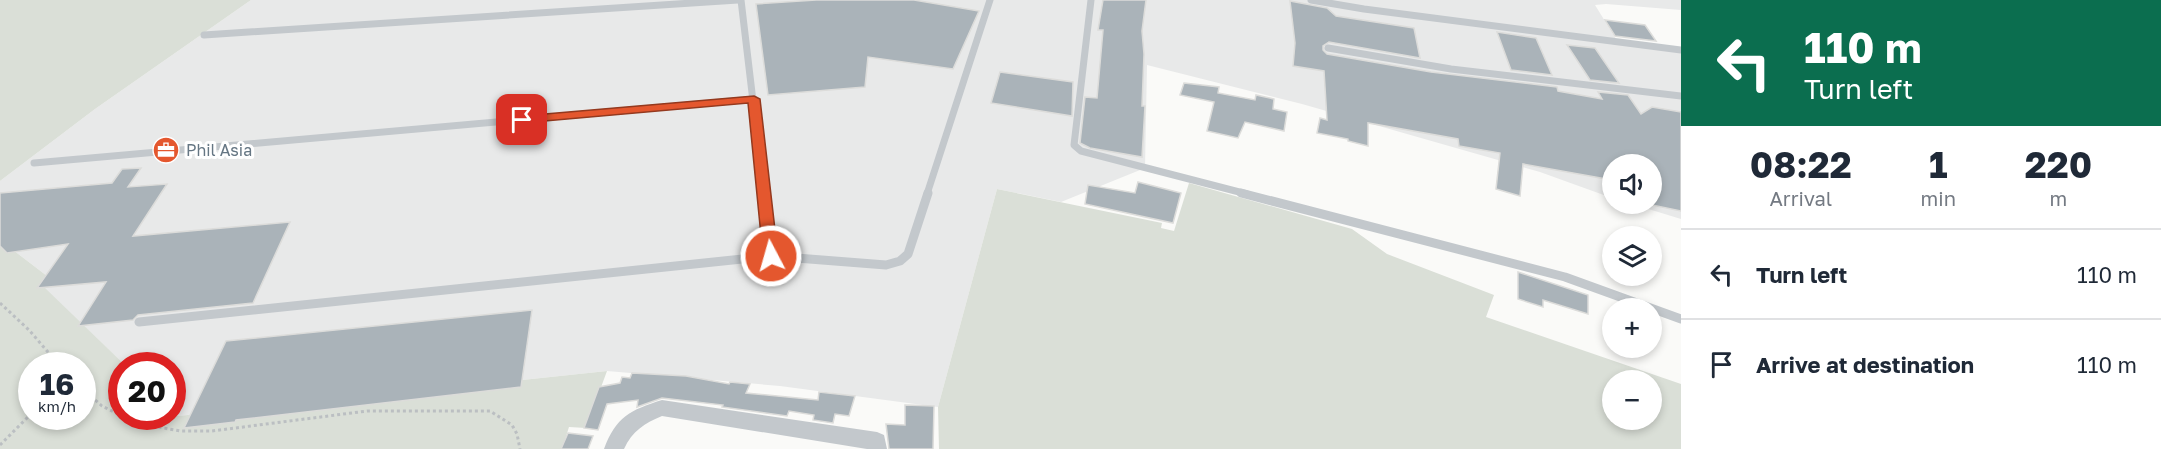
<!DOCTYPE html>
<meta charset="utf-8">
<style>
:root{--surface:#fff;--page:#f6f6f7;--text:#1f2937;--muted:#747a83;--line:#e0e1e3}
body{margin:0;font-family:"Golos Text",sans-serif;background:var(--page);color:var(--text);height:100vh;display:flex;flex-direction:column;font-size:22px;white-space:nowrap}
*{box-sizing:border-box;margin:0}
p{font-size:20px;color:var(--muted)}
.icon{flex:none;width:33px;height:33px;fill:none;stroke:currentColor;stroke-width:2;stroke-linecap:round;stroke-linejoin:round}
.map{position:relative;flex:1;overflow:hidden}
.side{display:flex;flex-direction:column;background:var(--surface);width:480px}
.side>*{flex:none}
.top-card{background:#0b6e4f;color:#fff;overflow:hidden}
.buttons{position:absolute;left:1602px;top:154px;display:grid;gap:12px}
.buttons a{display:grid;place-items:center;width:60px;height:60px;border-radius:50%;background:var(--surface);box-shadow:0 3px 9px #0003;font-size:30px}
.speed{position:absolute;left:18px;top:352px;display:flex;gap:12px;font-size:30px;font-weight:700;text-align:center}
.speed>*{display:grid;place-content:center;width:78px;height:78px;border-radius:50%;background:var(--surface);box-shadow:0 3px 9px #0003;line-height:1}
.speed small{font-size:15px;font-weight:400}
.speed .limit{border:9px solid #d22;background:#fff;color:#111}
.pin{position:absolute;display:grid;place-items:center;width:51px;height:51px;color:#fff;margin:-26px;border-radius:12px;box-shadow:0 3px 9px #0006}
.me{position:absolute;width:66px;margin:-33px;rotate:354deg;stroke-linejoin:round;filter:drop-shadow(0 0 4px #0008)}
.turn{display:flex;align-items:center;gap:21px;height:126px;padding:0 24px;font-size:27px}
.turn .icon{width:78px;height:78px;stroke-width:2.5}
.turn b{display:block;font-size:42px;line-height:51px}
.eta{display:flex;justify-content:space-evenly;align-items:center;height:102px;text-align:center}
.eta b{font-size:36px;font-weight:700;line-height:42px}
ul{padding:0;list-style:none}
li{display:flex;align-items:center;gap:18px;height:90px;padding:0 24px;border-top:2px solid var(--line)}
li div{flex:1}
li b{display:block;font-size:22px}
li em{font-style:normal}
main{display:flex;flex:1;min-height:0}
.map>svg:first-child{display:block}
</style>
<main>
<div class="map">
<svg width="1681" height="449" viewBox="0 0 1681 449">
<rect width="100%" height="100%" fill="#fafaf8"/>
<!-- built -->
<polygon fill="#e8e9e9" points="251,0 1681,0 1681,10 1606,4 1595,5 1616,39 1681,48 1681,219 1632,204 1652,204 1652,165 1612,165 1612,198 1540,172 1302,104 1147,65 1145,168 1061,202 997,189 938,407 780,386 607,371 178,416 173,410 172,366 126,366 44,288 51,279 0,240 0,181 95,109"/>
<!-- green -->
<g fill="#dadfd7" fill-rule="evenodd">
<polygon points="0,0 251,0 95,109 0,181"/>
<path d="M 1189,183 L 1352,229 L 1387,254 L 1494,295 L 1486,317 L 1681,384 L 1681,449 L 939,449 L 938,407 L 997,189 L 1162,223 L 1161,228 L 1174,231 ZM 1612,381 L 1652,381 L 1652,420 L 1612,420 Z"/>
<path d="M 0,240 L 51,279 L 45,288 L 126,366 L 122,366 L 122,417 L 172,417 L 173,410 L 178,416 L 607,371 L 586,428 L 569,427 L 562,449 L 0,449 ZM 32,366 L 82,366 L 82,417 L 32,417 Z"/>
</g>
<!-- building -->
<g fill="#aab3b9" stroke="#dcdcda" stroke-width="1.5">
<polygon points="816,0 914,0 979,11 953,69 868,57 865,87 768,95 756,4"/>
<polygon points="1103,0 1146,0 1142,31 1144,54 1142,106 1145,106 1142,157 1090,148 1080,143 1085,97 1097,98 1103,30 1098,30"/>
<polygon points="1290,1 1327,8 1336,16 1414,28 1420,58 1329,42 1323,46 1323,50 1327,54 1431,72 1557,87 1558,91 1602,99 1598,92 1628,95 1641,114 1652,107 1681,112 1681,211 1652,205 1652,165 1612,165 1612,180 1523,164 1520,196 1496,189 1500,153 1459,146 1458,139 1368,123 1368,146 1348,141 1348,139 1317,133 1320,118 1327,120 1324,71 1293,66 1295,43"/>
<polygon points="1605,20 1645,25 1656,41 1615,36"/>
<polygon points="1497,32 1536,38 1552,75 1511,70"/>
<polygon points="1567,45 1595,48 1619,83 1590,80"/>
<polygon points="1000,72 1073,82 1072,116 991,103"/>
<polygon points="1184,83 1219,87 1218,93 1255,100 1256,95 1274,99 1273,109 1287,112 1284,131 1245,122 1238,138 1207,131 1214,102 1180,95"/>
<polygon points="141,168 128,187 167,184 133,236 290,222 253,303 138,315 133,320 78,326 106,282 37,288 68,244 7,253 0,246 0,193 112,183 122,169"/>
<polygon points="1138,182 1181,193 1173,223 1085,204 1088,185 1135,193"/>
<polygon points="1518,272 1588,295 1588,314 1543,300 1543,307 1518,299"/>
<polygon points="532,310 521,387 236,420 235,422 184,428 226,341"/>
<polygon points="632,373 686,376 729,384 730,382 750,384 746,393 818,400 819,392 855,396 849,416 835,414 833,423 813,420 814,415 789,411 787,416 722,407 723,405 662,398 637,407 638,400 607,404 598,430 584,428 599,387 620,383 622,377 630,378"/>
<polygon points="905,405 934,406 933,449 889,449 886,424 905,425"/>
<polygon points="568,433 593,436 588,449 561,449"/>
</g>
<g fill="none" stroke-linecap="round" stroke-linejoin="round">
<!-- path -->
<g stroke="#bbbfc2" stroke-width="3" stroke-dasharray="3 3" stroke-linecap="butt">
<polyline points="0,303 29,330 60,366"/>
<polyline points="82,388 102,406 122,416"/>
<polyline points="124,417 152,426 181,431 212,431 367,411 490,411 512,425 517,434 520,449"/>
<polyline points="0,445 32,413"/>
</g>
<!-- service-far1 -->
<g stroke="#c3c8cc" stroke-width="7">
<polyline points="741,0 764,194"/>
<polyline points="1091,0 1074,145 1081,151 1247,194"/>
<polyline points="1311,0 1364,9 1681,50"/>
<polyline points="204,35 738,0"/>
<polyline points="1328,48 1451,69 1681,96"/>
<polyline points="34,163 754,99"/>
<polyline points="927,194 990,0"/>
</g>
<!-- service -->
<g stroke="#c3c8cc" stroke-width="9">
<polyline points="764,193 771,256 886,265 900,261 908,254 928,193"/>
<polyline points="1241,193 1565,277 1681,319"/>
<polyline points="139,322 771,256"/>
</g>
<!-- minor -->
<path fill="#c3c8cc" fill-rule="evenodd" d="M 662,400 L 877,432 L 884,435 L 887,449 L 867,449 L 662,416 C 645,423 632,431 624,449 L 604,449 C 616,417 630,410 662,400 Z"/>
</g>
<!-- route -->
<polygon fill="#e4572e" stroke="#94391e" stroke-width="1.5" points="754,96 760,99 778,256 771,261 763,256 748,103 522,123 516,120 522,116"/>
<!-- icons -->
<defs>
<symbol id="office-disc" viewBox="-11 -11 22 22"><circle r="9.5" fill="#e4572e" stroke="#fff"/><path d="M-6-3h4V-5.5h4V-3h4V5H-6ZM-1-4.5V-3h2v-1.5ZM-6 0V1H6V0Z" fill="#fff"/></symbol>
</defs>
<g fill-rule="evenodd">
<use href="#office-disc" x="151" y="135" width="30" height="30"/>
</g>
<g text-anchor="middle" stroke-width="6" stroke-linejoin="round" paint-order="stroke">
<!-- poi labels -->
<g font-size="16" fill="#657683" stroke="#fff" text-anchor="start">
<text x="186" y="156">Phil Asia</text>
</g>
</g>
</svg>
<div class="buttons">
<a><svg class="icon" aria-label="sound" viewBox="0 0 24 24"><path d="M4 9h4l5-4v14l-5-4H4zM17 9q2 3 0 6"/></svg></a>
<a><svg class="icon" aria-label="layers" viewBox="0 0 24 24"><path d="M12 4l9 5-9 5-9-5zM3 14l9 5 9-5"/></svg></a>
<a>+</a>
<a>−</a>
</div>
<div class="speed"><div>16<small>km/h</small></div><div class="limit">20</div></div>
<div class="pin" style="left:522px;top:120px;background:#d93025"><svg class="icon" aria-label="arrive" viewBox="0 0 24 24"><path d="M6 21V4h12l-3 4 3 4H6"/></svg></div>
<svg class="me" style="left:771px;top:256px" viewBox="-20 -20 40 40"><circle r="17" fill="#e4572e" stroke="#fff" stroke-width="3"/><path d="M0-11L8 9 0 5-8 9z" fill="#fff"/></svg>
</div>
<section class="side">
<div class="top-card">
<div class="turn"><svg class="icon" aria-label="left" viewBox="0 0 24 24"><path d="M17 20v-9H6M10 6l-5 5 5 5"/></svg><div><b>110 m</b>Turn left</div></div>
</div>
<div class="eta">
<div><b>08:22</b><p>Arrival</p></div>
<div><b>1</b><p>min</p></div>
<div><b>220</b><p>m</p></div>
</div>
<ul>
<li><svg class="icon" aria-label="left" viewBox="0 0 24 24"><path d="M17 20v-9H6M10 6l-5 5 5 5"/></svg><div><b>Turn left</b></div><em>110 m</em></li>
<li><svg class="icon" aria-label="arrive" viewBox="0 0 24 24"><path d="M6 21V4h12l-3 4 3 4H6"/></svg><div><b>Arrive at destination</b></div><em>110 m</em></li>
</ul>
</section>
</main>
